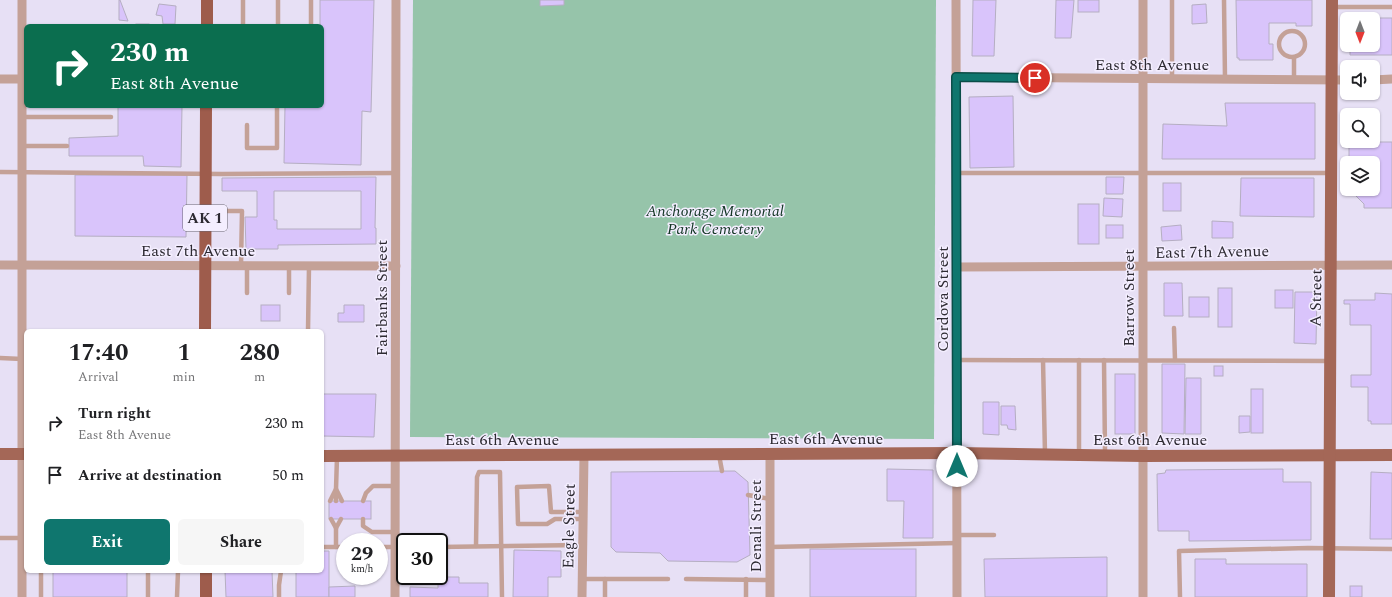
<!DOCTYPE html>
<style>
:root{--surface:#fff;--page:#f6f6f6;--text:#202124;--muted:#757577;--accent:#0f766e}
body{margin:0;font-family:Spectral,serif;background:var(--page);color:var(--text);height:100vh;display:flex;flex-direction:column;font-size:15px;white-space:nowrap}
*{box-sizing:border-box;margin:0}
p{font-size:13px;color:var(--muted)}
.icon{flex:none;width:22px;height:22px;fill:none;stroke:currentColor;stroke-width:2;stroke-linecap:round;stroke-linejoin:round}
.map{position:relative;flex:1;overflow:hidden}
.side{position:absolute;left:24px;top:329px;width:300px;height:244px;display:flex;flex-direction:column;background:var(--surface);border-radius:6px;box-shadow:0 1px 3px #0004}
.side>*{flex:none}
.guide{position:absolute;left:24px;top:24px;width:300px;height:84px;border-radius:6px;box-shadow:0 1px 3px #0004;background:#0b6e4f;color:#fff;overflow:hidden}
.needle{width:26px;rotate:180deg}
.tools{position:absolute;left:1340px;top:12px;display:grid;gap:8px}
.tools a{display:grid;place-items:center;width:40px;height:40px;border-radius:6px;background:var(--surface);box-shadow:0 1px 3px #0004;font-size:20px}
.speed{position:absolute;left:336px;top:533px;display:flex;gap:8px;font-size:20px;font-weight:700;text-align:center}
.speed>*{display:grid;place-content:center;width:52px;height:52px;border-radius:50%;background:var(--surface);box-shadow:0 1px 3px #0004;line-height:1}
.speed small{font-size:10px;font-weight:400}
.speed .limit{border:2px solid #111;border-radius:6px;background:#fff;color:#111}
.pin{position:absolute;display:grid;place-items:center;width:34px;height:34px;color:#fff;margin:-17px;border:2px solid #fff;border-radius:50%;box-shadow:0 1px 4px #0007}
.me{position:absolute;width:44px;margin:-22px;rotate:0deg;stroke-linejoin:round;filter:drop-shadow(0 0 3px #0008)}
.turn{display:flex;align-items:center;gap:14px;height:84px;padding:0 20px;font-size:18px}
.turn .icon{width:52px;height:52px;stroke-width:2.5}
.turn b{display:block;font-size:28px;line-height:34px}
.eta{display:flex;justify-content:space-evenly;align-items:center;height:68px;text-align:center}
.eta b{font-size:24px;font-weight:700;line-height:28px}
.cta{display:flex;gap:8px;margin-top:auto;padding:8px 20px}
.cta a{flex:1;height:46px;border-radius:6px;background:var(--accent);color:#fff;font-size:16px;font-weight:700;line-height:46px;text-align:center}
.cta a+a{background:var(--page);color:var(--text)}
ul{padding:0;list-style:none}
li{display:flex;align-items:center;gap:12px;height:52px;padding:0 20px}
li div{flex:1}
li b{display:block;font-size:15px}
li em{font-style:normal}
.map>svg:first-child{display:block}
</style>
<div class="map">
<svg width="1392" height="597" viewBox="0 0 1392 597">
<rect width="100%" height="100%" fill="#e7e0f5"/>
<!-- green -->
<polygon fill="#96c4aa" points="413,0 936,0 934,439 410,437"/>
<!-- building -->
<g fill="#d9c4fb" stroke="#b5aec2" fill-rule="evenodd">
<polygon points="119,0 120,0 128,21 119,20"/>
<polygon points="320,0 374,0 371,112 362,111 361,165 284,163 285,106 322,106 322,26 320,26"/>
<polygon points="540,0 564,0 564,5 540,6"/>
<polygon points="973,0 996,0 994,56 972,56"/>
<polygon points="1056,0 1074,0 1071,38 1055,38"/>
<rect x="1078" y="0" width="21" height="12"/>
<polygon points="1236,0 1312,0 1312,26 1296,26 1296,23 1269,23 1269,44 1273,44 1273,60 1239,60 1239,58 1237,58"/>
<polygon points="159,4 176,6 175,24 163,24 162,16 156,15"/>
<polygon points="1206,4 1207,23 1192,24 1192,5"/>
<polygon points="1351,18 1392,18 1392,55 1350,55 1350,45 1373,45 1373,19 1351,19"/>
<rect x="136" y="24" width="13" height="2"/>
<polygon points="1013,96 1014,167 970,168 969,97"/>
<polygon points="1225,103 1315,103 1315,159 1162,159 1163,124 1227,126"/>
<polygon points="118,106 182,106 181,167 144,166 143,156 69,156 69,138 118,136"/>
<polygon points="1349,142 1392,142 1392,208 1364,208 1364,204 1352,192 1349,192 1349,189 1373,189 1373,163 1349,163"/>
<polygon points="75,175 187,175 186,237 75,236"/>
<path d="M 376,177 L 375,228 L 376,228 L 376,244 L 278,245 L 278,249 L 246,249 L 245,217 L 257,217 L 257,191 L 222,191 L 222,178 ZM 274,191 L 361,191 L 361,229 L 277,229 L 277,220 L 274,220 Z"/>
<polygon points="1106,177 1124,177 1123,194 1106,194"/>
<polygon points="1241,178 1314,178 1314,217 1240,216"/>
<rect x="1163" y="183" width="18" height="28"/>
<polygon points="1104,198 1123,199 1122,217 1103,216"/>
<rect x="1078" y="204" width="21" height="40"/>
<polygon points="1212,221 1233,222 1233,238 1212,238"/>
<rect x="1106" y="225" width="17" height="13"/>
<polygon points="1181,225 1182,240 1162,241 1161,227"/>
<polygon points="1164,283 1182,283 1183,316 1164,316"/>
<rect x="1218" y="288" width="14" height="39"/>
<rect x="1275" y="290" width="18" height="18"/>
<polygon points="1295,292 1317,292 1316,344 1294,343"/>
<polygon points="1375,293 1392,294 1392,424 1371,424 1371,421 1368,421 1368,387 1351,387 1351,375 1371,375 1371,325 1350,325 1350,304 1344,304 1344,300 1375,300"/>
<rect x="1189" y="297" width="20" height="20"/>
<rect x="261" y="305" width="19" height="16"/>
<polygon points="344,305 364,305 364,322 338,322 338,313 344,313"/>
<polygon points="1162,364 1185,364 1184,434 1162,433"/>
<rect x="1214" y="366" width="9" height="10"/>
<rect x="1115" y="374" width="20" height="60"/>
<polygon points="1186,378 1201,378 1201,434 1185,434"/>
<rect x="1251" y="389" width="12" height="44"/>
<polygon points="322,394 376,394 374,437 322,436"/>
<polygon points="983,402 999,402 999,435 983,434"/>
<polygon points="1001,406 1015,406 1016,430 1008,429 1007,425 1001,425"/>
<polygon points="1239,416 1250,416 1250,432 1239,433"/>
<polygon points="887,469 933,470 933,538 903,538 904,501 887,501"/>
<polygon points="1283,469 1283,482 1311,482 1311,540 1189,541 1189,531 1158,531 1157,474 1165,473 1166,470"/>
<polygon points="735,471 748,482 750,555 737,562 668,561 660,553 616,552 611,547 611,472"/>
<polygon points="1371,472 1392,473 1392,539 1370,539"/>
<rect x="329" y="501" width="42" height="18"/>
<rect x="810" y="549" width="106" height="48"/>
<polygon points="514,550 561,551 561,577 548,577 548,597 513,597"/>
<polygon points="322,551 329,551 329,597 296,597 296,571 322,571"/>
<polygon points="1107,557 1107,597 985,597 984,559"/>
<polygon points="1195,559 1226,559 1226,564 1307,564 1307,597 1195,597"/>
<rect x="53" y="571" width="74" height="26"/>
<polygon points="225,571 272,571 273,597 226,597"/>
<polygon points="438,577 459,577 459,583 488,583 488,597 410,597 410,587 438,588"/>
<polygon points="355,586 355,597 329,597 329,587"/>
<rect x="1350" y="586" width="12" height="11"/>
</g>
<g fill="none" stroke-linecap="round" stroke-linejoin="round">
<!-- service -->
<g stroke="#c4a197" stroke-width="4.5">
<polyline points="243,0 243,26"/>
<polyline points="1224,0 1225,79"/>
<polyline points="1332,7 1392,7"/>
<polyline points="278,26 278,0"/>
<polyline points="311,26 311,0"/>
<circle cx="1292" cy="44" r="13"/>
<polyline points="1294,58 1294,79"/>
<polyline points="1172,79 1172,0"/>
<polyline points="22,117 111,117"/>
<polyline points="247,125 247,148 277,148 277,106"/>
<polyline points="22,146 67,146"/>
<polyline points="0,172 222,174 396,173"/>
<polyline points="956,173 1331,173"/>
<polyline points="207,211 242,211 241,266"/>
<polyline points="247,293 247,266"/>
<polyline points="289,293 289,266"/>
<polyline points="1174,328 1175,360"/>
<polyline points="308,331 309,266"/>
<polyline points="0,358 22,359"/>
<polyline points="957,360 1329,361"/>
<polyline points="1043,360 1045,454"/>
<polyline points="1104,360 1105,454"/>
<polyline points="719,455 722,471"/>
<polyline points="1079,455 1079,360"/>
<polyline points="337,457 336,489 342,501"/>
<polyline points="336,491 336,501"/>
<polyline points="748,495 770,499"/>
<polyline points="330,501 336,489"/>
<polyline points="363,501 366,493 373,486 395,486"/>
<polyline points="331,519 336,528"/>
<polyline points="363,519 363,526 372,532 395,532"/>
<polyline points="583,519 555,519 547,524 518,524 517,487 549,486 551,512 583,512"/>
<polyline points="957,535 994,535"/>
<polyline points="0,538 22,538"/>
<polyline points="476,546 477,477 479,472 500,472 502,597"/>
<polyline points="322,547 345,547"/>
<polyline points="336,547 336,528 341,519"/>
<polyline points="379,547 405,547"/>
<polyline points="439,547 582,545"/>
<polyline points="770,547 957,543"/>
<polyline points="582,579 668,579"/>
<polyline points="686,579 770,580"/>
<polyline points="41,597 41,571"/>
<polyline points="148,597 148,571"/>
<polyline points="177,597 178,571"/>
<polyline points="279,597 279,585 281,571"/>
<polyline points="605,597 605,579"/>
<polyline points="746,597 746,579"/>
<polyline points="1180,597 1179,551 1308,548 1392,549"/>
</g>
<!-- minor -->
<g stroke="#c4a197" stroke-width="9">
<polyline points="956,0 957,597"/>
<polyline points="956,77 1347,80"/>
<polyline points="0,79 26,79"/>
<polyline points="1373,80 1392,79"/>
<polyline points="0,265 396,266"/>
<polyline points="957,267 1392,265"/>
<polyline points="770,454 770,597"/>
<polyline points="22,597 22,0"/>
<polyline points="395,597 396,0"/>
<polyline points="582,597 584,455"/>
<polyline points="1143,597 1143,0"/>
</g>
<!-- primary -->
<g stroke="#a46757" stroke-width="12">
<polyline points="0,454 26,454"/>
<polyline points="322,456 957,453 1143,456 1392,455"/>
<polyline points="1329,597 1332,0"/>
</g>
<!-- trunk -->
<g stroke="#9e5c4c" stroke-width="12">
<polyline points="207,26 207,0"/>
<polyline points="205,331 206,106"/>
<polyline points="206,571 206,597"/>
</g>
</g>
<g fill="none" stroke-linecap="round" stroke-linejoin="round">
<defs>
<polyline id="route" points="957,466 956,77 1035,78"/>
</defs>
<!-- route casing -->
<use href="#route" stroke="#0a4d48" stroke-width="10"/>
<!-- route -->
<use href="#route" stroke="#0f766e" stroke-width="7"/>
</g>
<g text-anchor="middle" stroke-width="3" stroke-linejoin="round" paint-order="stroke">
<!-- shield labels -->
<rect fill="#f4eeff" stroke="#696570" stroke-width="1" x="183" y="205" width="44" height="26" rx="3"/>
<g font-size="15" font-weight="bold" fill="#2d2a32">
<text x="205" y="223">AK 1</text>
</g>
<!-- street labels -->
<g font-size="16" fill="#2d2a32" stroke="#f4eeff">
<text x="1152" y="70">East 8th Avenue</text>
<text x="198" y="256">East 7th Avenue</text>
<text transform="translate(1212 251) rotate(-1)" y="6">East 7th Avenue</text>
<text transform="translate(381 298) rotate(-90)" y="6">Fairbanks Street</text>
<text transform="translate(1128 298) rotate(-90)" y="6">Barrow Street</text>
<text transform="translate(1315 298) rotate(-89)" y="6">A Street</text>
<text transform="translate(942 299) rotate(-90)" y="6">Cordova Street</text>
<text x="826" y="444">East 6th Avenue</text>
<text x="502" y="445">East 6th Avenue</text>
<text x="1150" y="445">East 6th Avenue</text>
<text transform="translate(568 526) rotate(-89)" y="6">Eagle Street</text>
<text transform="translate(755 526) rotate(-90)" y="6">Denali Street</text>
</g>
<!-- park labels -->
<g font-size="16" font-style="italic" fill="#113423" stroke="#f4eeff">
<text x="715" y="216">Anchorage Memorial<tspan x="715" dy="18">Park Cemetery</tspan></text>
</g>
</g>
</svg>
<div class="tools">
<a><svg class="needle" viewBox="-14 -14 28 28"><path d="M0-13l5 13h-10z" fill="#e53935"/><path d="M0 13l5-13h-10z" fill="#757577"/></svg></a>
<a><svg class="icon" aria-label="sound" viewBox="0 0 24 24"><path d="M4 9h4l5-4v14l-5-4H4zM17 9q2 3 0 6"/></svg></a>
<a><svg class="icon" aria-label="search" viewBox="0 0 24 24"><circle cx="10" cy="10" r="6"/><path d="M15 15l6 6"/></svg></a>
<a><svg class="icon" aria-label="layers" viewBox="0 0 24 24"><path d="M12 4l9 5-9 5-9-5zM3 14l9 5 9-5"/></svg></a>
</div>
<div class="speed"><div>29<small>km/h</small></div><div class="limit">30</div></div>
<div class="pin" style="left:1035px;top:78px;background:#d93025"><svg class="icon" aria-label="arrive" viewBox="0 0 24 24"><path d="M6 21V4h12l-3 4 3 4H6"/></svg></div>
<svg class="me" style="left:957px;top:466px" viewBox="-20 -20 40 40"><circle r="19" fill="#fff"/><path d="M0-13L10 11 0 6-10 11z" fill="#0f766e"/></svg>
<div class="guide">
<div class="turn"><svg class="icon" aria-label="right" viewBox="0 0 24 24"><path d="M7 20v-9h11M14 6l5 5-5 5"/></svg><div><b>230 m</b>East 8th Avenue</div></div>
</div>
<section class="side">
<div class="eta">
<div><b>17:40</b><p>Arrival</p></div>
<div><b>1</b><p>min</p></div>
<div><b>280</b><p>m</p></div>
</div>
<ul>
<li><svg class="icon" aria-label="right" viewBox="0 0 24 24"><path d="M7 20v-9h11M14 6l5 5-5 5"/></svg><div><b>Turn right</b><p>East 8th Avenue</p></div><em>230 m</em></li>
<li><svg class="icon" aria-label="arrive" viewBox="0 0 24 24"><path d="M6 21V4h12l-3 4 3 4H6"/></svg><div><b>Arrive at destination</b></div><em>50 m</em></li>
</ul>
<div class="cta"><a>Exit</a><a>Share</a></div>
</section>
</div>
